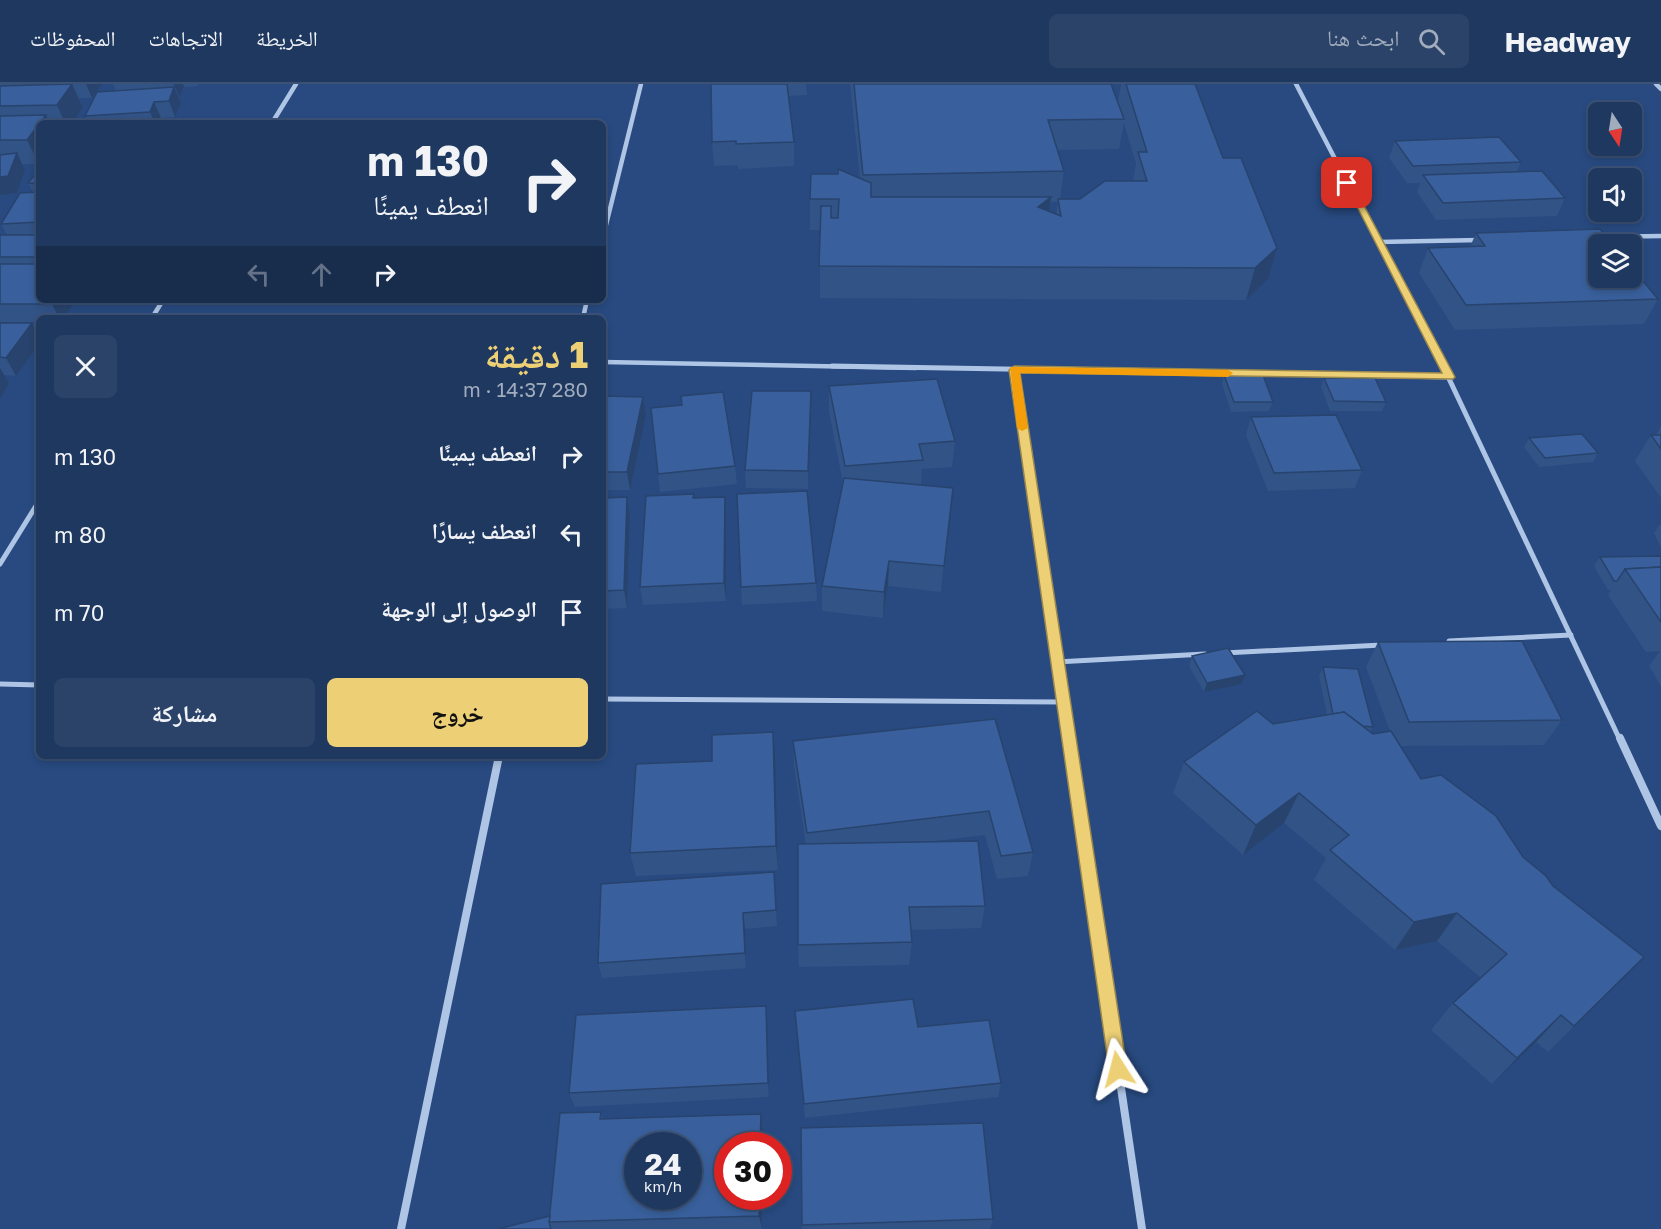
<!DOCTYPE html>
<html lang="ar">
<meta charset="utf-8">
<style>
:root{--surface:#1e3860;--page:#2b4369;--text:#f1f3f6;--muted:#a1acbd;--line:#3c5275;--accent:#edd076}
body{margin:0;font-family:"Golos Text","Noto Naskh Arabic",sans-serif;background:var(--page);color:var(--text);direction:rtl;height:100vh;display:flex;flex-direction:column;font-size:22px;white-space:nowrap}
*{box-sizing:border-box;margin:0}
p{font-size:20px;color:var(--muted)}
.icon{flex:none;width:33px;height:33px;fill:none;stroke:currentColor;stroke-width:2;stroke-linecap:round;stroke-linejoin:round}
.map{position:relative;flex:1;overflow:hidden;direction:ltr}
.panel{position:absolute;left:36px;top:231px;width:570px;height:444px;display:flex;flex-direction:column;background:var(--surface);border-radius:9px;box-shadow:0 3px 9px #0003,0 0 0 2px var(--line);direction:rtl}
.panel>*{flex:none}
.guide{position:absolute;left:36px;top:36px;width:570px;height:183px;border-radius:9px;box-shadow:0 3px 9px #0003,0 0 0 2px var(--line);direction:rtl;background:#1e3860;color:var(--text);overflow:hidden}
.needle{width:39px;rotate:168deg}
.controls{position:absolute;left:1588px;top:18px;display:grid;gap:12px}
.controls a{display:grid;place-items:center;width:54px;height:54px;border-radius:9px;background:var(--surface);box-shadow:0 3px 9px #0003,0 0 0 2px var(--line);font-size:30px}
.speed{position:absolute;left:624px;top:1048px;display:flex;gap:12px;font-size:30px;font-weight:700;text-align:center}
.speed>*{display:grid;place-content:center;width:78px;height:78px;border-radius:50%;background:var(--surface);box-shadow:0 3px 9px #0003,0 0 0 2px var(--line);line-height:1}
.speed small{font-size:15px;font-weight:400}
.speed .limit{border:9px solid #d22;background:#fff;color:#111}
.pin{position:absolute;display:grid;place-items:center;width:51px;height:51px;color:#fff;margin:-26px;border-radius:12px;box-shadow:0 3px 9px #0006}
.me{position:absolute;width:66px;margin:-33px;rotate:351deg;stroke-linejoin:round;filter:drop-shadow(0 0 4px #0008)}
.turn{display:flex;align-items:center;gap:21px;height:126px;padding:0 18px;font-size:27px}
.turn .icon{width:78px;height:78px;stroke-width:2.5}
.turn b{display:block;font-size:42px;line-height:51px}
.lanes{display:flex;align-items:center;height:57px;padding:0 18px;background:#0003;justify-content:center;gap:30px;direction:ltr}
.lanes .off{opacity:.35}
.round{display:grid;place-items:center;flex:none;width:63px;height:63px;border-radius:9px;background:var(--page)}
.headline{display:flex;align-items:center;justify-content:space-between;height:102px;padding:0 18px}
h1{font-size:36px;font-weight:700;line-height:45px;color:var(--accent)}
.action{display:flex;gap:12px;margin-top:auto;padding:12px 18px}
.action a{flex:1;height:69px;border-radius:9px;background:var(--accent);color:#111;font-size:24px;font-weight:700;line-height:69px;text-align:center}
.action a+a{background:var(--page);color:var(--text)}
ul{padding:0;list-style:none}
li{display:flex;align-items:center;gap:18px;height:78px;padding:0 18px}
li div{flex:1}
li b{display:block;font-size:22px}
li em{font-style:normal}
header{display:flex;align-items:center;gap:36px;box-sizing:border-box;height:84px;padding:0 30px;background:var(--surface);border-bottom:2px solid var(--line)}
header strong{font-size:28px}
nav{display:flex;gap:33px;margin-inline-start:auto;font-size:21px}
.search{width:420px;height:54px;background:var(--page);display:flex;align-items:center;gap:15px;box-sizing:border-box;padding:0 21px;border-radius:9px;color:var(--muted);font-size:22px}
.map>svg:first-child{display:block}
</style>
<header>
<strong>Headway</strong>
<div class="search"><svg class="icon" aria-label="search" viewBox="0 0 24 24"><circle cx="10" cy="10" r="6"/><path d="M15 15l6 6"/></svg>ابحث هنا</div>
<nav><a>الخريطة</a><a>الاتجاهات</a><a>المحفوظات</a></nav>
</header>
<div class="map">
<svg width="1661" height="1145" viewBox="0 0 1661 1145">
<rect width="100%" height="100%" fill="#284a80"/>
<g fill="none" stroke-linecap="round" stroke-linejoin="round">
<!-- minor-far2 -->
<g stroke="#afc5e5" stroke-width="4.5">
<polyline points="1296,0 1444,284"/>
<polyline points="1656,0 1661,5"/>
<polyline points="272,39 296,0"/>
<polyline points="603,153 641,0"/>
<polyline points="1599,153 1661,152"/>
<polyline points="1378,158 1480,156"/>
<polyline points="152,234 163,216"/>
<polyline points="583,234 587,216"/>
<polyline points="603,278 916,284"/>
</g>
<!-- minor-far1 -->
<g stroke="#afc5e5" stroke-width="5">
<polyline points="832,282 1449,293"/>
<polyline points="1443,282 1620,656"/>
<polyline points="1014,286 1069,656"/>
<polyline points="0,480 39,417"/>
<polyline points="1449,557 1571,551"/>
<polyline points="1224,569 1382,561"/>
<polyline points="1056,578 1205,570"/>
<polyline points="0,600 39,601"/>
<polyline points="603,615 1062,618"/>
</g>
<!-- minor -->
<g stroke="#afc5e5" stroke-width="8">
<polyline points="1069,654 1142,1145"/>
<polyline points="1620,654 1661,742"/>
<polyline points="401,1145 499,672"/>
</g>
</g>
<!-- wall -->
<g fill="#315386" fill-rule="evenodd">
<polygon points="0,0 102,0 92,14 79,14 83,24 72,39 39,39 39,80 22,80 25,86 17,109 0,111"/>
<polygon points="113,0 198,0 197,2 184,3 179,13 181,19 175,33 161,34 159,39 76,39 87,37 85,32 116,6"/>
<polygon points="711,0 806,0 807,11 788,12 794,58 794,82 738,85 738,81 714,82 712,58"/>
<path d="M 850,0 L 1111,0 L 1118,18 L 1121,0 L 1195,0 L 1223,74 L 1277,164 L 1268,195 L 1246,216 L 820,214 L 820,146 L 810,146 L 810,115 L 860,94 ZM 1124,39 L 1136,80 L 1133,97 L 1080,115 L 1060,115 L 1064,87 L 1057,66 L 1119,65 ZM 1051,118 L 1058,118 L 1056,130 L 1049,127 Z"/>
<polygon points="1395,57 1521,78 1517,88 1565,114 1557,132 1436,136 1417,108 1420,99 1407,99 1389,74"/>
<polygon points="39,86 39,216 76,216 64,234 39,234 39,238 0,238 0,151 7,151 1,140 33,109 28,99"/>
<polygon points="1476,149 1658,215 1644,240 1455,246 1419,189 1428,164 1470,163"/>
<polygon points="0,239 32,239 39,252 39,261 16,292 4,291 9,299 0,315"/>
<polygon points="1224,291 1273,318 1269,327 1231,328 1222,300"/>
<polygon points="1324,294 1386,318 1382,327 1330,327 1321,303"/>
<polygon points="829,302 955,357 952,383 922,385 921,401 953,404 941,508 888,502 883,534 822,527 822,502 843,399 829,328"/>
<polygon points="603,312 643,313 646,331 630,406 603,406"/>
<polygon points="811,325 808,405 746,404 745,386"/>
<polygon points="1251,333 1362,386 1355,404 1268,407 1246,351"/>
<polygon points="1661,342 1661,414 1635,377 1651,351 1656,351"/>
<polygon points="1529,354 1598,369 1593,378 1539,383 1524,363"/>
<polygon points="735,382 737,400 660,408 658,390"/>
<polygon points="627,413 630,431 627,524 603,525 603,414"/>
<polygon points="725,413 726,431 726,517 643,521 640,503 694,414"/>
<polygon points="1660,440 1661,440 1661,463 1654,449"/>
<polygon points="1661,472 1661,602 1649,582 1660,567 1646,568 1608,511 1611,506 1608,506 1594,482 1600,473"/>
<polygon points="816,499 817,517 742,521 741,503"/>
<polygon points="1378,558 1562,636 1544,661 1400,662 1421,695 1523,773 1553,802 1644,873 1548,968 1536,958 1492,1000 1431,946 1453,919 1481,894 1437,857 1395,866 1314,796 1326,774 1284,739 1243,771 1173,709 1184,678 1273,640 1327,631 1319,592 1323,583 1373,643 1370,648 1373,650 1390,647 1366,583"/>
<polygon points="1192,572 1245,591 1242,600 1204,608 1189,582"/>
<polygon points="995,635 1033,768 1028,792 997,795 985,751 928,758 985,822 981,844 911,846 912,858 909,881 799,883 798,861 806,760 794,682 793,657"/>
<polygon points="773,648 778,786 636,792 630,769 712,677"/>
<polygon points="774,788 777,842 745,845 746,884 602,894 598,879"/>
<polygon points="766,922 767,937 769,1013 575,1023 569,1009"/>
<polygon points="795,927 918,943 1001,999 998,1013 805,1034"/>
<polygon points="601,1028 603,1035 761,1030 763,1050 763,1062 728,1062 728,1113 762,1113 762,1145 498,1145 550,1132"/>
<polygon points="801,1044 993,1135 990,1145 802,1145"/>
</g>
<!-- shaded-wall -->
<g fill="#28436d">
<polygon points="72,0 83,24 72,39 65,39 57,21"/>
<polygon points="86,0 102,0 92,14"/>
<polygon points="174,0 183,0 184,3 179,13"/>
<polygon points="174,3 181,19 175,33 169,17"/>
<polygon points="154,18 161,34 159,39 155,39 150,28"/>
<polygon points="46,31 49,39 40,39"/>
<polygon points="39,40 39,80 27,56"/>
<polygon points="17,69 25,86 17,109 0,111 0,93"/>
<polygon points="1051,113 1047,144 1038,123"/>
<polygon points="1277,164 1268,195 1246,216 1255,184"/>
<polygon points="55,216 76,216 64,234 59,234 52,220"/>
<polygon points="32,239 39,252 39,261 16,292 6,274"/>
<polygon points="0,284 9,299 0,315"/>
<polygon points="811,307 811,325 808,405 808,387"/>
<polygon points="643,313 646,331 630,406 627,388"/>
<polygon points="953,404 951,429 941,508"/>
<polygon points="627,413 630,431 627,524 624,506"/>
<polygon points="725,413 726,431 726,517 724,499"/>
<polygon points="889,477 888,502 883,534 884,508"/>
<polygon points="1245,591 1242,600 1204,608 1207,599"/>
<polygon points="773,648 775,673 778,786 776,762"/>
<polygon points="1299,709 1284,739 1243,771 1256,741"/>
<polygon points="743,829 745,845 746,884 745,869"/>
<polygon points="1457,829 1437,857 1395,866 1414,838"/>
<polygon points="766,922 767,937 769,1013 768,999"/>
<polygon points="1561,931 1536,958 1492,1000 1517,974"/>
<polygon points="761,1030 763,1050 763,1062 760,1062"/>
<polygon points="760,1113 762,1113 762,1145 759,1132"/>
</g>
<!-- building -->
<g fill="#39609c" stroke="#28436d" stroke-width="1.5" fill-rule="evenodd">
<polygon points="72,0 57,21 0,22 0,2"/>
<polygon points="711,0 787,0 794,58 736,60 736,57 712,58"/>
<polygon points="854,0 1111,0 1124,35 1048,36 1064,87 863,91"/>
<polygon points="1126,0 1195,0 1223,74 1241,74 1277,164 1255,184 819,182 821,122 831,122 831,134 838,134 839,115 810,115 811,90 838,90 838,85 871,99 871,113 1051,113 1038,123 1061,132 1058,115 1080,115 1105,97 1147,97 1138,68 1147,68"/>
<polygon points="174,3 169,17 154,18 150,28 85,32 97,8"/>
<polygon points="46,31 27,56 0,56 0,32"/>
<polygon points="152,37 150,39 76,39 77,38"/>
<polygon points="1499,53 1521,78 1413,82 1395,57"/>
<polygon points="17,69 8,92 0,93 0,71"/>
<polygon points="39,86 39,99 28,99"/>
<polygon points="1542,87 1565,114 1443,119 1423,91"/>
<polygon points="39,108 39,138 1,140 20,109"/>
<polygon points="1600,145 1612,160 1599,160 1599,194 1632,194 1632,184 1658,215 1466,221 1428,164 1485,162 1476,149"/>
<rect x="0" y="151" width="39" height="22"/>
<polygon points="0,180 39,180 39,216 55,216 52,220 0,220"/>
<polygon points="0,239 32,239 6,274 0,273"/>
<polygon points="1224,291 1263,291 1273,318 1234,318"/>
<polygon points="1324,294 1375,294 1386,318 1334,317"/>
<polygon points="937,295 955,357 919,360 923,376 845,382 829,302"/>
<polygon points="752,307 811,307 808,387 745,386"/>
<polygon points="723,308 735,382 658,390 651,324 682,321 681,312"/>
<polygon points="603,312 643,313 627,388 603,388"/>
<polygon points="1336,331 1362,386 1274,389 1251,333"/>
<polygon points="1582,350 1598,369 1545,374 1529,354"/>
<polygon points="1651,351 1661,351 1661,365"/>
<polygon points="844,394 953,404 944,482 889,477 884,508 822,502"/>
<polygon points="807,407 816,499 741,503 737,410"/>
<polygon points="694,410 693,414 725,413 724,499 640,503 646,412"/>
<polygon points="627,413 624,506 603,507 603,414"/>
<polygon points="1661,472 1661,483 1625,485 1617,497 1614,497 1600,473"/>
<polygon points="1661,483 1661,538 1625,485"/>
<polygon points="1522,557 1562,636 1409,638 1378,558"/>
<polygon points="1228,564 1245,591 1207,599 1192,572"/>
<polygon points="1323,583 1358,585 1373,643 1363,642 1344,628 1333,630"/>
<polygon points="1257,627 1273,640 1344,628 1373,650 1391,647 1421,695 1441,691 1496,732 1523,773 1546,792 1553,802 1644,873 1574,942 1561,931 1517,974 1453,919 1507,870 1457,829 1414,838 1330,766 1349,751 1299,709 1256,741 1184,678"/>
<polygon points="995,635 1033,768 1001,772 989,727 807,749 793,657"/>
<polygon points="773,648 776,762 630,769 636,680 712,677 712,651"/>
<polygon points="978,757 985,822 909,823 912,858 798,861 798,760"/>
<polygon points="774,788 776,826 743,829 745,869 598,879 601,800"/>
<polygon points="913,915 918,943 989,936 1001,999 804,1020 795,927"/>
<polygon points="766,922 768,999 569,1009 576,931"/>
<path d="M 601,1028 L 600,1035 L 761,1030 L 760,1062 L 728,1062 L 728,1113 L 760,1113 L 759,1132 L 549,1138 L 560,1029 ZM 638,1062 L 688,1062 L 688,1113 L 638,1113 Z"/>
<polygon points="983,1039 993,1135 802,1141 801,1044"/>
<polygon points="550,1132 549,1138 551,1145 498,1145"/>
</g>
<!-- route -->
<polygon fill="#edd076" stroke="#9a874d" stroke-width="1.5" points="1344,97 1352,99 1455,293 1453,295 1020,289 1127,985 1124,991 1118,993 1112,991 1109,985 1009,286 1014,282 1442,289"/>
<!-- slow -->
<polygon fill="#f59e0b" points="1010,283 1228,286 1233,289 1228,293 1020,289 1028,344 1022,347 1017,344"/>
</svg>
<div class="controls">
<a><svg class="needle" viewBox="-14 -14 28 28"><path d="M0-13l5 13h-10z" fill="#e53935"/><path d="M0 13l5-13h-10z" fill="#a1acbd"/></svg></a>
<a><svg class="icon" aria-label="sound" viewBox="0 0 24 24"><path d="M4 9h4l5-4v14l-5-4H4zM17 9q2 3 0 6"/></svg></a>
<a><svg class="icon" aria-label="layers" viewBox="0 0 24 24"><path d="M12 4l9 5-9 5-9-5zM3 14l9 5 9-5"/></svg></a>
</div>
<div class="speed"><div>24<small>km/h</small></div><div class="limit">30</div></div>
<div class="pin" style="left:1347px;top:99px;background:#d93025"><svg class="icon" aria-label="arrive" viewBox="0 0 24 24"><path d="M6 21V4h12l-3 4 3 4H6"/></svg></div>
<svg class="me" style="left:1118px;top:985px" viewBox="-20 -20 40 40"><path d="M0-17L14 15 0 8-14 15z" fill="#edd076" stroke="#fff" stroke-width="4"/></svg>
<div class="guide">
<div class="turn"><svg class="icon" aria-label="right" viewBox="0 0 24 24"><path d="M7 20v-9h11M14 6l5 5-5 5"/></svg><div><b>130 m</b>انعطف يمينًا</div></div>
<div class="lanes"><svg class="icon off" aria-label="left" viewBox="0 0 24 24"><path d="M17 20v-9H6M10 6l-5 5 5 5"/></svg><svg class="icon off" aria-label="ahead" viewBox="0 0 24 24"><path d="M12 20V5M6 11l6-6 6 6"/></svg><svg class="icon" aria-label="right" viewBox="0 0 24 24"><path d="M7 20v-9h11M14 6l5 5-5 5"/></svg></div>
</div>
<section class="panel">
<div class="headline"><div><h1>1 دقيقة</h1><p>280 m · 14:37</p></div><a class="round"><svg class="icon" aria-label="close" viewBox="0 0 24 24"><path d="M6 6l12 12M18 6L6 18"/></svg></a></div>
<ul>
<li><svg class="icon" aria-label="right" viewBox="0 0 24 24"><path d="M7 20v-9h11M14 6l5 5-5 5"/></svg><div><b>انعطف يمينًا</b></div><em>130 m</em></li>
<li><svg class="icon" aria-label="left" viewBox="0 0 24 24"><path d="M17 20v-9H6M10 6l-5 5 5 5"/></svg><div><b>انعطف يسارًا</b></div><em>80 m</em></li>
<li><svg class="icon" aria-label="arrive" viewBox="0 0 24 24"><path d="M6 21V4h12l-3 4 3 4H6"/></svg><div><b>الوصول إلى الوجهة</b></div><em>70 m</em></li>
</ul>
<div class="action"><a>خروج</a><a>مشاركة</a></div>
</section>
</div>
